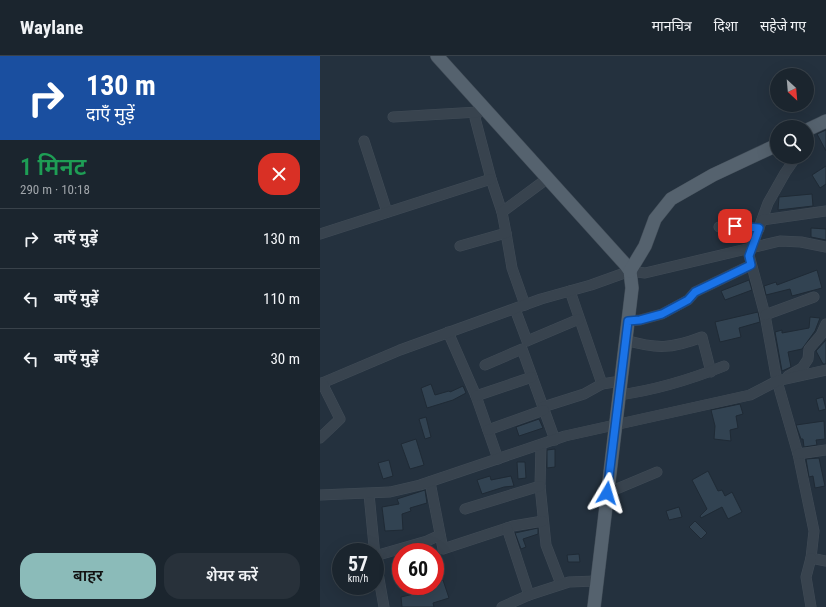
<!DOCTYPE html>
<html lang="hi">
<meta charset="utf-8">
<style>
:root{--surface:#1b252e;--page:#28313a;--text:#f1f3f6;--muted:#a0a5aa;--line:#39424a;--accent:#8bbbb9}
body{margin:0;font-family:"Roboto Condensed","Noto Sans Devanagari",sans-serif;background:var(--page);color:var(--text);height:100vh;display:flex;flex-direction:column;font-size:15px;white-space:nowrap}
*{box-sizing:border-box;margin:0}
p{font-size:13px;color:var(--muted)}
.icon{flex:none;width:22px;height:22px;fill:none;stroke:currentColor;stroke-width:2;stroke-linecap:round;stroke-linejoin:round}
.map{position:relative;flex:1;overflow:hidden}
.details{display:flex;flex-direction:column;background:var(--surface);width:320px}
.details>*{flex:none}
.guide{background:#1a4fa0;color:#fff;overflow:hidden}
.needle{width:26px;rotate:154deg}
.fabs{position:absolute;left:450px;top:12px;display:grid;gap:8px}
.fabs a{display:grid;place-items:center;width:44px;height:44px;border-radius:50%;background:var(--surface);box-shadow:0 4px 16px #0002,0 0 0 1px var(--line);font-size:20px}
.speed{position:absolute;left:12px;top:487px;display:flex;gap:8px;font-size:20px;font-weight:700;text-align:center}
.speed>*{display:grid;place-content:center;width:52px;height:52px;border-radius:50%;background:var(--surface);box-shadow:0 4px 16px #0002,0 0 0 1px var(--line);line-height:1}
.speed small{font-size:10px;font-weight:400}
.speed .limit{border:6px solid #d22;background:#fff;color:#111}
.pin{position:absolute;display:grid;place-items:center;width:34px;height:34px;color:#fff;margin:-17px;border-radius:8px;box-shadow:0 2px 6px #0006}
.me{position:absolute;width:44px;margin:-22px;rotate:7deg;stroke-linejoin:round;filter:drop-shadow(0 0 3px #0008)}
.turn{display:flex;align-items:center;gap:14px;height:84px;padding:0 20px;font-size:18px}
.turn .icon{width:52px;height:52px;stroke-width:2.5}
.turn b{display:block;font-size:28px;line-height:34px}
.round{display:grid;place-items:center;flex:none;width:42px;height:42px;border-radius:16px;background:var(--page)}
.headline{display:flex;align-items:center;justify-content:space-between;height:68px;padding:0 20px}
h1{font-size:24px;font-weight:600;line-height:30px;color:#1e9e55}
.primary-button{display:flex;gap:8px;margin-top:auto;padding:8px 20px}
.primary-button a{flex:1;height:46px;border-radius:16px;background:var(--accent);color:#111;font-size:16px;font-weight:600;line-height:46px;text-align:center}
.primary-button a+a{background:var(--page);color:var(--text)}
ul{padding:0;list-style:none}
li{display:flex;align-items:center;gap:12px;height:60px;padding:0 20px;border-top:1px solid var(--line)}
li div{flex:1}
li b{display:block;font-size:15px}
li em{font-style:normal}
header{display:flex;align-items:center;gap:24px;box-sizing:border-box;height:56px;padding:0 20px;background:var(--surface);border-bottom:1px solid var(--line)}
header strong{font-size:19px}
nav{display:flex;gap:22px;margin-inline-start:auto;font-size:14px}
main{display:flex;flex:1;min-height:0}
.map>svg:first-child{display:block}
</style>
<header>
<strong>Waylane</strong>
<nav><a>मानचित्र</a><a>दिशा</a><a>सहेजे गए</a></nav>
</header>
<main>
<section class="details">
<div class="guide">
<div class="turn"><svg class="icon" aria-label="right" viewBox="0 0 24 24"><path d="M7 20v-9h11M14 6l5 5-5 5"/></svg><div><b>130 m</b>दाएँ मुड़ें</div></div>
</div>
<div class="headline"><div><h1>1 मिनट</h1><p>290 m · 10:18</p></div><a class="round" style="background:#d93025;color:#fff"><svg class="icon" aria-label="close" viewBox="0 0 24 24"><path d="M6 6l12 12M18 6L6 18"/></svg></a></div>
<ul>
<li><svg class="icon" aria-label="right" viewBox="0 0 24 24"><path d="M7 20v-9h11M14 6l5 5-5 5"/></svg><div><b>दाएँ मुड़ें</b></div><em>130 m</em></li>
<li><svg class="icon" aria-label="left" viewBox="0 0 24 24"><path d="M17 20v-9H6M10 6l-5 5 5 5"/></svg><div><b>बाएँ मुड़ें</b></div><em>110 m</em></li>
<li><svg class="icon" aria-label="left" viewBox="0 0 24 24"><path d="M17 20v-9H6M10 6l-5 5 5 5"/></svg><div><b>बाएँ मुड़ें</b></div><em>30 m</em></li>
</ul>
<div class="primary-button"><a>बाहर</a><a>शेयर करें</a></div>
</section>
<div class="map">
<svg width="506" height="551" viewBox="0 0 506 551">
<rect width="100%" height="100%" fill="#24313e"/>
<!-- building -->
<g fill="#324352" stroke="#1f2a35">
<polygon points="506,74 506,95 497,78"/>
<polygon points="506,110 506,128 500,132 492,119"/>
<polygon points="492,138 493,150 458,154 459,141"/>
<polygon points="491,172 506,173 506,184 491,181"/>
<polygon points="497,214 502,232 472,240 470,233 446,239 444,230 456,226 457,229"/>
<polygon points="429,224 432,234 405,244 401,235"/>
<polygon points="438,256 440,266 419,272 421,281 400,286 395,266"/>
<polygon points="490,261 500,262 495,275 482,293 468,296 471,311 462,315 455,276 462,274 462,277 489,272"/>
<polygon points="506,284 506,308 503,308 496,295"/>
<polygon points="111,328 115,339 129,335 130,336 143,330 146,337 133,344 107,352 101,332"/>
<polygon points="503,341 506,353 499,355 496,343"/>
<polygon points="420,348 423,358 416,360 418,372 410,374 411,385 394,383 395,370 391,354"/>
<polygon points="106,361 111,381 105,383 99,363"/>
<polygon points="219,363 223,372 199,380 196,371"/>
<polygon points="504,365 505,383 496,384 497,389 484,391 483,383 481,383 476,369"/>
<polygon points="96,383 104,409 90,413 81,388"/>
<polygon points="235,393 235,411 227,412 227,394"/>
<polygon points="499,402 505,430 495,432 493,420 489,421 486,403"/>
<polygon points="69,404 73,420 63,423 58,407"/>
<polygon points="197,406 205,406 206,422 198,423"/>
<polygon points="388,415 398,435 402,434 405,440 412,436 422,456 408,463 402,451 381,462 380,460 387,453 372,424"/>
<polygon points="170,420 171,424 191,420 194,430 184,431 162,438 157,424"/>
<polygon points="105,434 107,447 90,452 91,455 82,458 83,474 65,475 62,451 79,448 77,443"/>
<polygon points="359,451 362,461 349,464 346,455"/>
<polygon points="375,465 387,477 381,483 369,471"/>
<polygon points="218,472 218,478 203,483 206,491 201,493 195,477"/>
<polygon points="259,498 260,506 248,506 247,499"/>
<polygon points="123,524 129,542 113,547 114,551 82,551 81,541 115,533 115,527"/>
</g>
<g fill="none" stroke-linecap="round" stroke-linejoin="round">
<defs>
<g id="minor">
<polyline points="161,49 155,62 171,123 182,156"/>
<polyline points="73,61 158,56"/>
<polyline points="44,85 67,156"/>
<polyline points="476,101 465,117 448,147 429,199 445,259 457,325 478,398 494,475 491,502 506,505"/>
<polyline points="442,164 506,155"/>
<polyline points="399,171 415,170 439,173"/>
<polyline points="186,177 192,212 205,249"/>
<polyline points="0,178 171,123"/>
<polyline points="140,190 186,177 182,156 228,122"/>
<polyline points="250,235 282,328"/>
<polyline points="195,253 207,285 259,263"/>
<polyline points="445,259 494,241"/>
<polyline points="308,265 320,264 342,258 368,244 375,236 431,209"/>
<polyline points="128,276 156,340 178,403"/>
<path d="M 305,284 C 337,293 351,293 382,281 L 391,316"/>
<polyline points="165,309 202,293 235,384"/>
<polyline points="468,320 482,312 488,303 489,293 501,279 506,268"/>
<polyline points="0,328 80,294 221,243 271,229 310,215 325,217 460,185 481,186 506,191"/>
<path d="M 299,339 C 336,334 369,324 404,310"/>
<polyline points="156,340 212,321"/>
<polyline points="223,351 264,338 282,328 301,325"/>
<polyline points="168,374 224,354"/>
<polyline points="0,382 20,363 2,327"/>
<polyline points="221,389 220,430 226,489 241,528"/>
<polyline points="478,398 506,394"/>
<polyline points="110,426 123,493 193,470 223,465"/>
<polyline points="287,437 337,416"/>
<polyline points="49,438 55,500 64,551"/>
<polyline points="0,439 70,436 100,429 245,380 430,339 457,325 506,314"/>
<polyline points="145,453 220,430"/>
<polyline points="187,472 209,539"/>
<polyline points="55,500 107,485 120,479"/>
<polyline points="491,502 486,521 491,551"/>
<polyline points="182,551 209,539 249,526 276,525"/>
</g>
<g id="major">
<polyline points="117,0 305,208 310,215 312,232 274,551"/>
<polyline points="487,74 506,65"/>
<polyline points="310,215 325,190 335,163 351,143 393,119 457,89"/>
</g>
</defs>
<!-- minor casing -->
<use href="#minor" stroke="#414c57" stroke-width="11"/>
<!-- major casing -->
<use href="#major" stroke="#414c57" stroke-width="14"/>
<!-- minor -->
<use href="#minor" stroke="#38434e" stroke-width="10"/>
<!-- major -->
<use href="#major" stroke="#55626e" stroke-width="13"/>
</g>
<g fill="none" stroke-linecap="round" stroke-linejoin="round">
<defs>
<polyline id="route" points="287,437 308,265 320,264 342,258 368,244 375,236 431,209 429,200 439,172 415,170"/>
</defs>
<!-- route casing -->
<use href="#route" stroke="#114b97" stroke-width="10"/>
<!-- route -->
<use href="#route" stroke="#1a73e8" stroke-width="7"/>
</g>
</svg>
<div class="fabs">
<a><svg class="needle" viewBox="-14 -14 28 28"><path d="M0-13l5 13h-10z" fill="#e53935"/><path d="M0 13l5-13h-10z" fill="#a0a5aa"/></svg></a>
<a><svg class="icon" aria-label="search" viewBox="0 0 24 24"><circle cx="10" cy="10" r="6"/><path d="M15 15l6 6"/></svg></a>
</div>
<div class="speed"><div>57<small>km/h</small></div><div class="limit">60</div></div>
<div class="pin" style="left:415px;top:170px;background:#d93025"><svg class="icon" aria-label="arrive" viewBox="0 0 24 24"><path d="M6 21V4h12l-3 4 3 4H6"/></svg></div>
<svg class="me" style="left:287px;top:437px" viewBox="-20 -20 40 40"><path d="M0-17L14 15 0 8-14 15z" fill="#1a73e8" stroke="#fff" stroke-width="4"/></svg>
</div>
</main>
